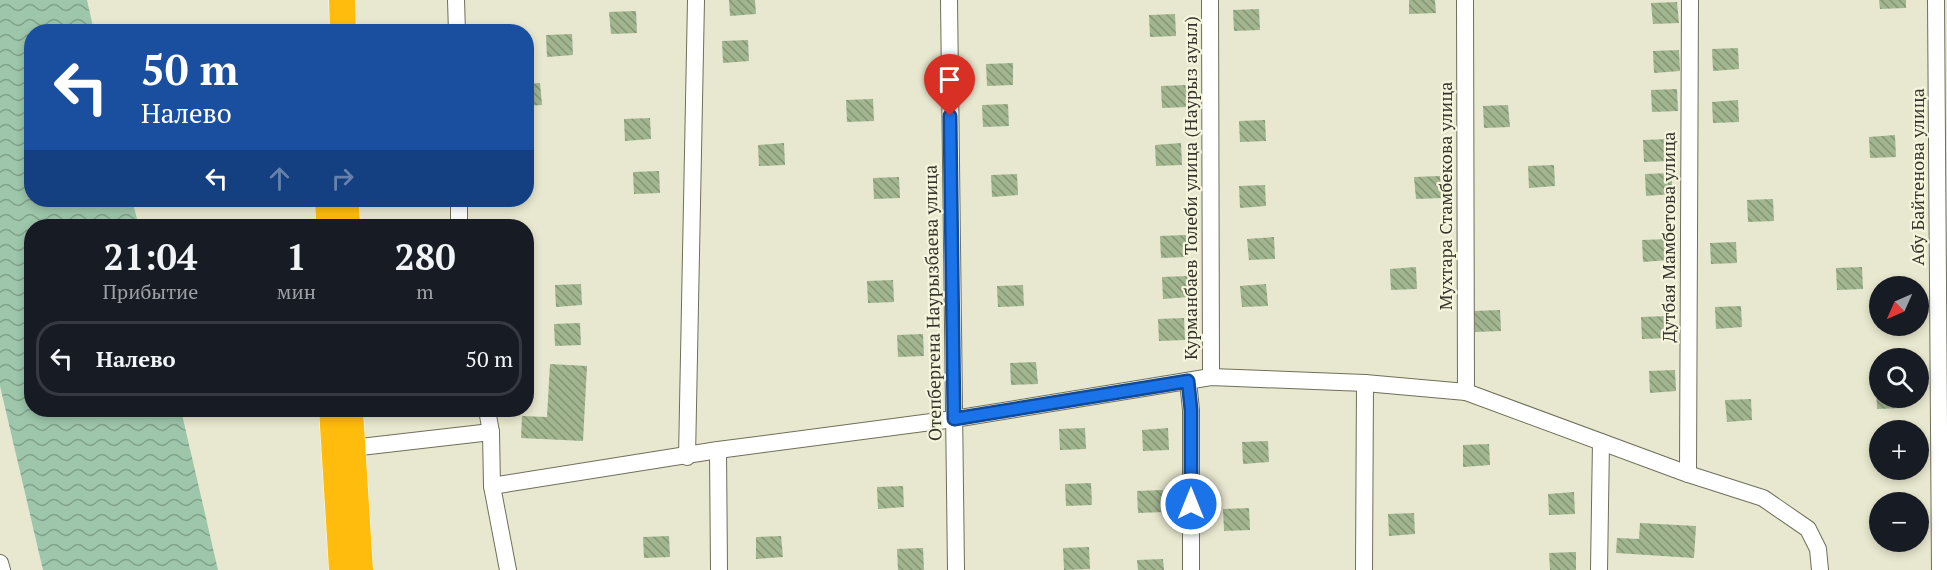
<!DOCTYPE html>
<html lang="ru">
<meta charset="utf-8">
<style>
:root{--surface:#171b24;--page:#242831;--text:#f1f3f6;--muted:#9ea1a6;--line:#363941}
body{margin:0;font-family:"PT Serif",serif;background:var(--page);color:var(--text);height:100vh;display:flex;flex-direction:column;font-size:22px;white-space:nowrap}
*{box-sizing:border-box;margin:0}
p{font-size:20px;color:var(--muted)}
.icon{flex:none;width:33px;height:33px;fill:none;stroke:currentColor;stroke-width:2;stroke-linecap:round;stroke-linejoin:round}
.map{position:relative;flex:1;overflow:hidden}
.drawer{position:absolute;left:24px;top:219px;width:510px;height:198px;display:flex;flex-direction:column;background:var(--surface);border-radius:24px;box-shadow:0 3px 9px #0003}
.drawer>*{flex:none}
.top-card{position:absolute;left:24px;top:24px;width:510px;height:183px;border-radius:24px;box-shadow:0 3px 9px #0003;background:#1a4fa0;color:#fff;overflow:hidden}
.needle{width:39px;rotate:225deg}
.tools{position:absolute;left:1869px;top:276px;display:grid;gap:12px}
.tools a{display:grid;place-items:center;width:60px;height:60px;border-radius:50%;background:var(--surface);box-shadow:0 3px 9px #0003;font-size:30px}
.pin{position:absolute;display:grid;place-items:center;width:51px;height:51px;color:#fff;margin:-62px -26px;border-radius:50% 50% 50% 0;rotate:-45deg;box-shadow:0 0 6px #0007}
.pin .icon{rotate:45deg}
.me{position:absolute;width:66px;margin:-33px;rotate:0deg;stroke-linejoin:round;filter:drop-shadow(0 0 4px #0008)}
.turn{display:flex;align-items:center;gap:21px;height:126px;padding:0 18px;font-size:27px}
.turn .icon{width:78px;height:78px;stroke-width:2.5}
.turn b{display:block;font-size:42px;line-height:51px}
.lanes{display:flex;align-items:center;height:57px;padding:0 18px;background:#0003;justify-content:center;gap:30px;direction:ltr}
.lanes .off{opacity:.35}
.eta{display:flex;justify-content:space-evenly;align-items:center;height:102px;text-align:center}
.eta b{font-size:36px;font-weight:700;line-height:42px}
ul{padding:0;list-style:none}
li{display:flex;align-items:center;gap:18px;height:75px;margin:0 12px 9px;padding:0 6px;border:3px solid var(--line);border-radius:24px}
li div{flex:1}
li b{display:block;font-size:22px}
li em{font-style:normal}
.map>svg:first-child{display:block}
</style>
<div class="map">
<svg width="1947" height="570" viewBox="0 0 1947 570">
<defs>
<pattern id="water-waves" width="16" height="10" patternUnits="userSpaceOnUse" patternTransform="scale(1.5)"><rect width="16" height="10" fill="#9dc6aa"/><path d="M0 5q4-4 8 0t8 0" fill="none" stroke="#81a18b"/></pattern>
<pattern id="building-back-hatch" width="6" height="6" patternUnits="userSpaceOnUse" patternTransform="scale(1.5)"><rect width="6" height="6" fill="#a1b58f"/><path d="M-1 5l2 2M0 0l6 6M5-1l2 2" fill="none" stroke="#849475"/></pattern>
</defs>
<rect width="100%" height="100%" fill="#e8e8d0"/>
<!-- water -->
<polygon fill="url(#water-waves)" points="0,0 87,0 94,31 32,32 32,200 132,200 139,226 32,226 32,410 181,410 218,570 43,570 0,386"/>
<!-- building -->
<g fill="url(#building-back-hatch)">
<polygon points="729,0 755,0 756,14 730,16"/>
<polygon points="1409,0 1435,0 1436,13 1409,14"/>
<polygon points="1879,0 1906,0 1906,8 1880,9"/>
<polygon points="1677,2 1679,23 1653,24 1651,3"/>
<polygon points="1259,9 1260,30 1234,31 1233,10"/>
<polygon points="636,11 637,33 611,34 609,12"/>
<polygon points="1175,14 1176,36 1150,37 1149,15"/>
<polygon points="572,34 573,55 547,57 546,35"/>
<polygon points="748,40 749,61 723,63 722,41"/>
<polygon points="1738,48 1739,69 1713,71 1712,49"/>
<polygon points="1679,50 1680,71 1654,73 1653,51"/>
<polygon points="1013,63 1013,85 987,86 986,64"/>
<polygon points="540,83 542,105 526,106 526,84"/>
<polygon points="1187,85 1188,107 1162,108 1161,86"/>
<polygon points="1677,89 1678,111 1652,112 1651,90"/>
<polygon points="873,99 874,121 847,122 846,100"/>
<polygon points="1738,100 1739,122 1713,123 1712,102"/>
<polygon points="1008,104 1009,126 983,127 982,105"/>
<polygon points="1508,105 1510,127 1484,128 1483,106"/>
<polygon points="650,118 651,139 625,141 624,119"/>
<polygon points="1265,120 1266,141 1240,142 1239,121"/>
<polygon points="1895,135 1896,157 1870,158 1869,137"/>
<polygon points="1669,139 1670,161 1644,162 1643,140"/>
<polygon points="784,143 785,165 759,166 758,145"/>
<polygon points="1181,143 1182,165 1156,166 1155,145"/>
<polygon points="1554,165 1555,186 1529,188 1528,166"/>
<polygon points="659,171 660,193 634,194 633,172"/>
<polygon points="1671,173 1673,194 1646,196 1645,174"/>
<polygon points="1017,174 1018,195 992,197 991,175"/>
<polygon points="1440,176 1442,198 1416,199 1414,177"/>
<polygon points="899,177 900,198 874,199 873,178"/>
<polygon points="1265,185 1266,206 1240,208 1239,186"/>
<polygon points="1773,199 1774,221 1748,222 1747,200"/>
<polygon points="1186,235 1187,257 1161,258 1160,236"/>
<polygon points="1274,237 1275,259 1249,260 1247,239"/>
<polygon points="1668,239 1669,260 1643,262 1642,240"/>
<polygon points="1736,242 1737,263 1711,264 1710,243"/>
<polygon points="1416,267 1417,289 1391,290 1390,269"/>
<polygon points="1862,267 1863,289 1837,290 1836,268"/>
<polygon points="1188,276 1190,297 1163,299 1162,277"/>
<polygon points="893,280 894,302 868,303 867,281"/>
<polygon points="581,284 582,305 556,307 555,285"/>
<polygon points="1266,284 1268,306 1242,307 1240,286"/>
<polygon points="1023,285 1024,306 998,307 997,286"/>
<polygon points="1741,306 1742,327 1716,329 1715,307"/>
<polygon points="1500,310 1501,331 1475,332 1474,311"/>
<polygon points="1667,316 1669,338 1642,339 1641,317"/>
<polygon points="1184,318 1185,340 1159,341 1158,319"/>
<polygon points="580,323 581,345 555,346 554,324"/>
<polygon points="923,334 924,356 898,357 897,335"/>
<polygon points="1036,362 1038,384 1011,385 1010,363"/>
<polygon points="550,364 587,366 583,441 521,438 522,416 547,417"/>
<polygon points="1675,370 1676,391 1650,393 1649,371"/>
<polygon points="1876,387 1880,387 1880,398 1903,398 1903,408 1877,409"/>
<polygon points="1751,399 1752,420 1727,422 1725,400"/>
<polygon points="1085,428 1086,449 1060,450 1059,429"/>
<polygon points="1168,428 1169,450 1143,451 1142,430"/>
<polygon points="1268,441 1269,462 1243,464 1242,442"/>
<polygon points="1489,444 1490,465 1463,467 1463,445"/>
<polygon points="1091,483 1092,505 1066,506 1065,484"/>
<polygon points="903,486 904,507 878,509 877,487"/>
<polygon points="1163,490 1164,512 1138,513 1137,491"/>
<polygon points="1574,492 1575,514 1549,515 1548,494"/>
<polygon points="1249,508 1250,530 1224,531 1223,509"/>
<polygon points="1414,513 1415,534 1389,536 1388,514"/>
<polygon points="1640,523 1696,526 1694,558 1616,553 1617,538 1639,539"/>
<polygon points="669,536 670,557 644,558 643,537"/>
<polygon points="781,536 783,557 756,559 756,537"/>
<polygon points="1089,547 1090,569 1064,570 1063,548"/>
<polygon points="923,548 924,570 898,570 897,549"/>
<polygon points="1576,552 1576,570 1550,570 1549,553"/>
<polygon points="1163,559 1164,570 1138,570 1137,560"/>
</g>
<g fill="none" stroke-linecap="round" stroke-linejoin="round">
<defs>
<g id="minor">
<polyline points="456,0 457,32"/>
<polyline points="949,0 956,570"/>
<polyline points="1210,0 1211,377"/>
<polyline points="1465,0 1466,392"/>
<polyline points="1936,0 1940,570"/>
<polyline points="459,200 459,226"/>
<polyline points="1188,381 1191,410 1191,570"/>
<polyline points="487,410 491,432 492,486 508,570"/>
<polyline points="343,449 491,432"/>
<polyline points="718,450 719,570"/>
<polyline points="687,457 696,0"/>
<polyline points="1688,474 1690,0"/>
<polyline points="492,486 718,450 954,419 1211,377 1365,383 1466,392 1688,474 1763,498 1808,529 1818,549 1820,570"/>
<polyline points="0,563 2,570"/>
<polyline points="1364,570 1365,383"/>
<polyline points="1599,570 1601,442"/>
</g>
<g id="highway">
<polyline points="342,0 343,32"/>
<polyline points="328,200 329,226"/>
<polyline points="346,200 347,226"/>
<polyline points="332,410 342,570"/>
<polyline points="350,410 360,570"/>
</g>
</defs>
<!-- minor casing -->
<use href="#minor" stroke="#706f5a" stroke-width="18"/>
<!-- highway casing -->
<use href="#highway" stroke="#fff" stroke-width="27"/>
<!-- minor -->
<use href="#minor" stroke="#fff" stroke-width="16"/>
<!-- highway -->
<use href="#highway" stroke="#ffbc0c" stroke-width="26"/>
</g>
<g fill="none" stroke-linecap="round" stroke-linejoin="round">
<defs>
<polyline id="route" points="950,116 954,419 1188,381 1191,410 1191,504"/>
</defs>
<!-- route casing -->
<use href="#route" stroke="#114b97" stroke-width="15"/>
<!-- route -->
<use href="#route" stroke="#1a73e8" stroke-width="10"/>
</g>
<g text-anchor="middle" stroke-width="4.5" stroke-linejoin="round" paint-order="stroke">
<!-- street labels -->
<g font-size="18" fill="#33332a" stroke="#f5f5dd">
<text transform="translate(1918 177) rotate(-90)" y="6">Абу Байтенова улица</text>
<text transform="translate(1191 188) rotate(-90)" y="6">Курманбаев Толеби улица (Наурыз ауыл)</text>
<text transform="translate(1446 196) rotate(-90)" y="6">Мухтара Стамбекова улица</text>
<text transform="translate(1669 237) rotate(-90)" y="6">Дутбая Мамбетова улица</text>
<text transform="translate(933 303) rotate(-91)" y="6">Отепбергена Наурызбаева улица</text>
</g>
</g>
</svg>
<div class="tools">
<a><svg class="needle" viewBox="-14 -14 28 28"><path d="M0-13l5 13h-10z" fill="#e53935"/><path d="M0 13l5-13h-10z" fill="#9ea1a6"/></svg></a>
<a><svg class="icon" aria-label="search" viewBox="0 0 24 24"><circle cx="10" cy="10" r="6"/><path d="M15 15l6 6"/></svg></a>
<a>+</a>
<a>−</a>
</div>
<div class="pin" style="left:950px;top:116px;background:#d93025"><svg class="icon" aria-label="arrive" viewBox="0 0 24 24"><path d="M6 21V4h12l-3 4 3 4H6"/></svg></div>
<svg class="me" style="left:1191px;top:504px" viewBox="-20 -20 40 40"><circle r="17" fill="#1a73e8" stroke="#fff" stroke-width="3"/><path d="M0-11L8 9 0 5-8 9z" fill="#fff"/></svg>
<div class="top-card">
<div class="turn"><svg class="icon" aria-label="left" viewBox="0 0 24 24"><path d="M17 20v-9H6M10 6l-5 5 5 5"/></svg><div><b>50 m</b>Налево</div></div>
<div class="lanes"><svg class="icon" aria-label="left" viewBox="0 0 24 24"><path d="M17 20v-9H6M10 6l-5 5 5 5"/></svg><svg class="icon off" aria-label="ahead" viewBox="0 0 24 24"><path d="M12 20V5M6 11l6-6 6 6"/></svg><svg class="icon off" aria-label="right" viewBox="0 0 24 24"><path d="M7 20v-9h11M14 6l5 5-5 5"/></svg></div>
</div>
<section class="drawer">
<div class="eta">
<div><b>21:04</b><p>Прибытие</p></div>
<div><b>1</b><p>мин</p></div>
<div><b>280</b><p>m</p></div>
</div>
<ul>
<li><svg class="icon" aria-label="left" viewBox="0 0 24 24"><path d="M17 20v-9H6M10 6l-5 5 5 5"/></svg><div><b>Налево</b></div><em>50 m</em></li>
</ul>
</section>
</div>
